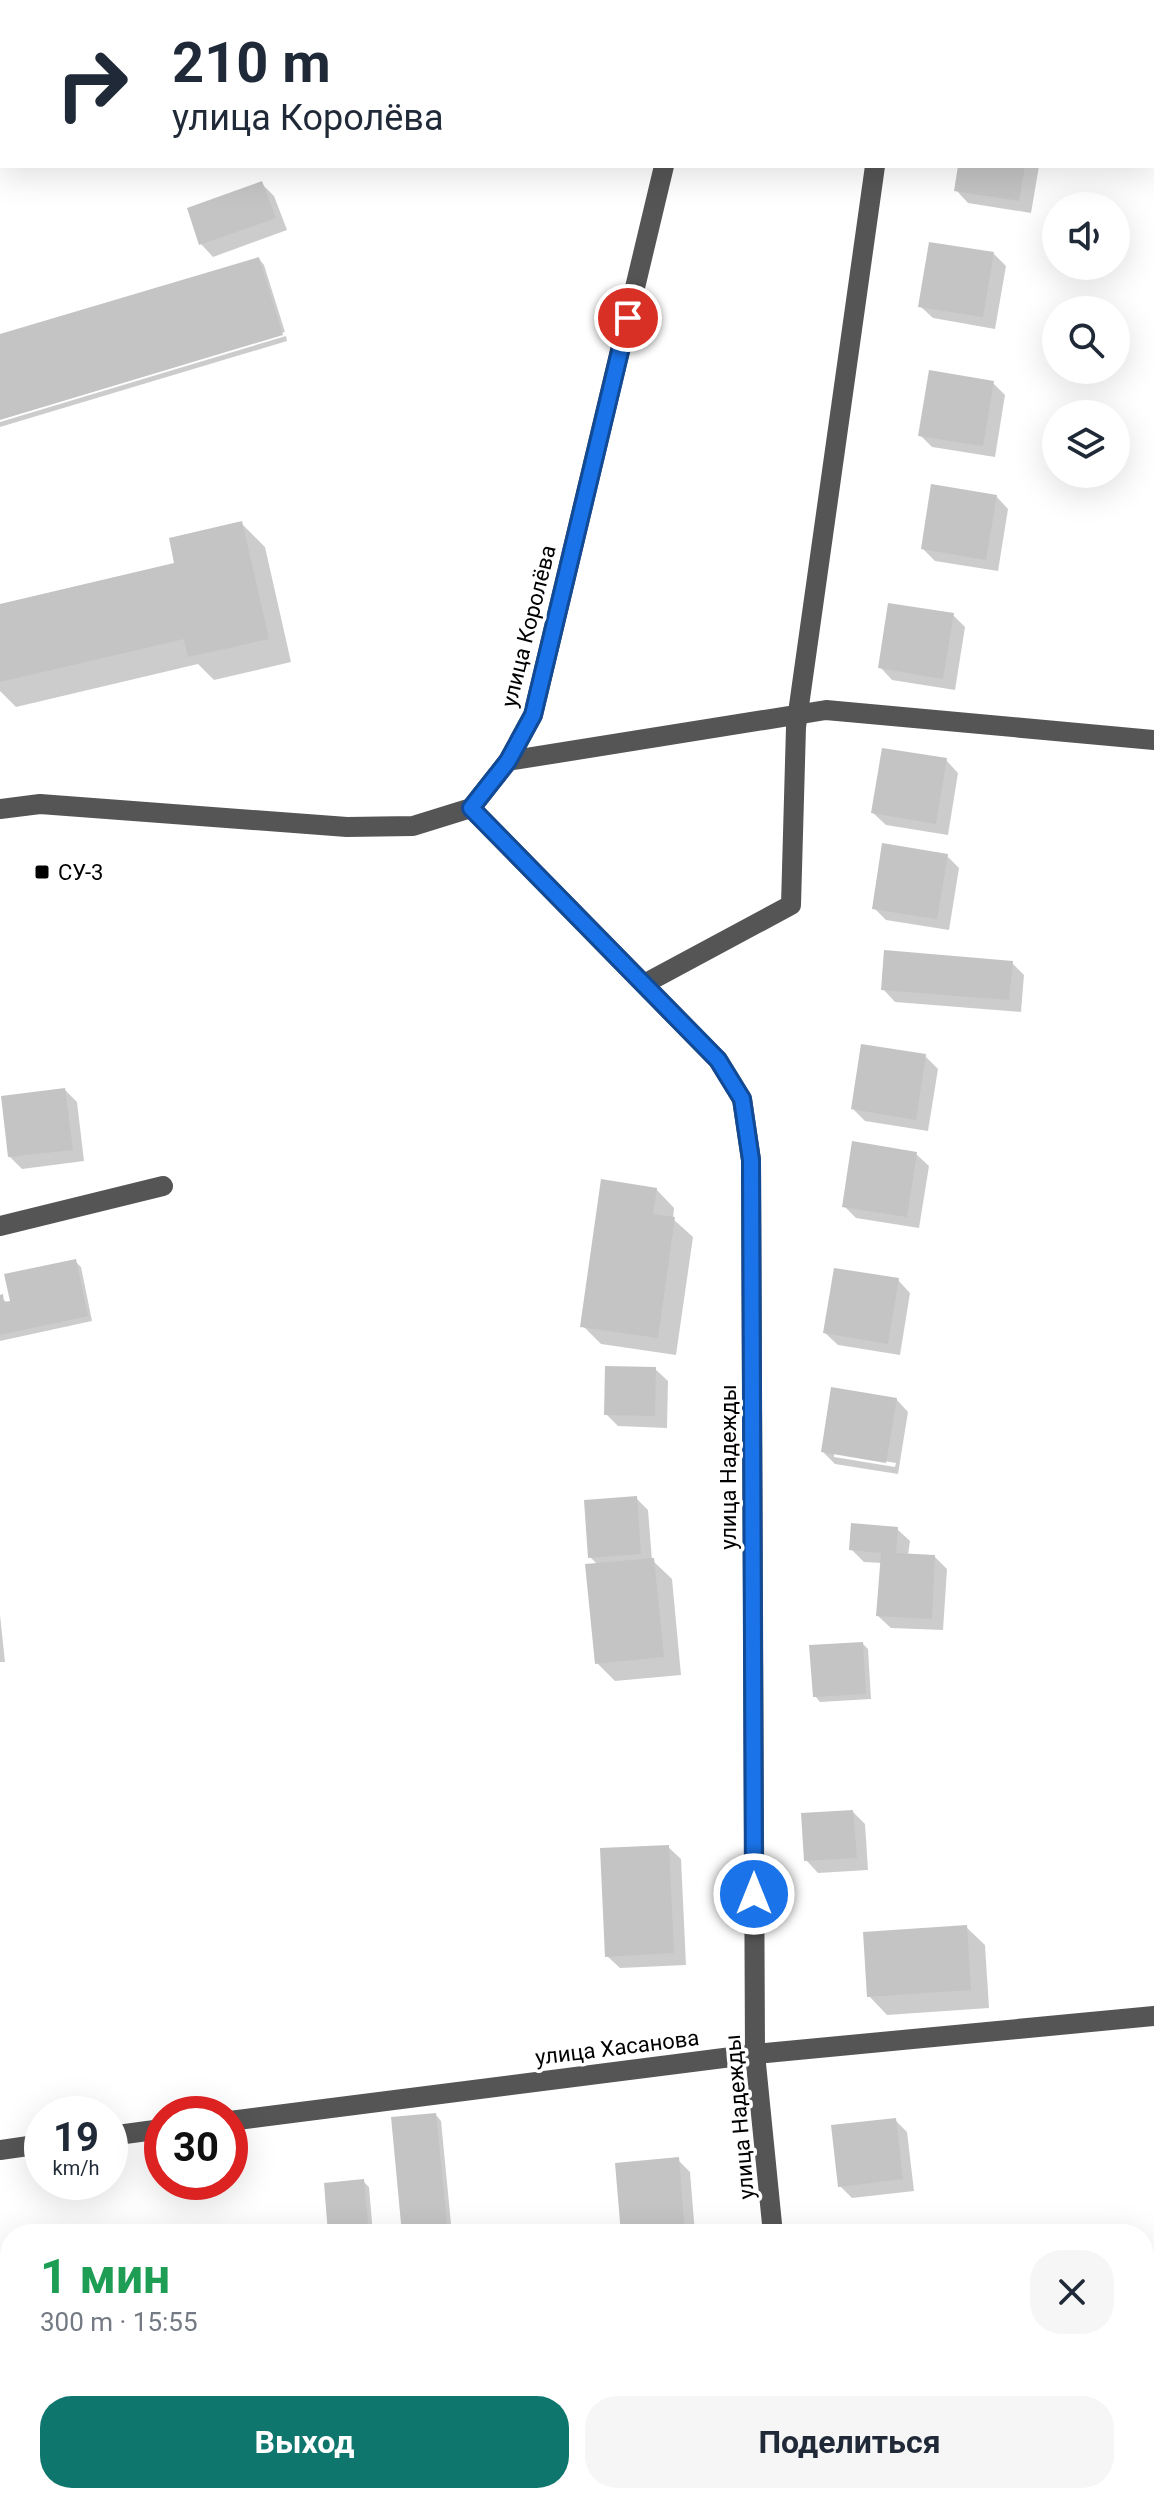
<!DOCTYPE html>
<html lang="ru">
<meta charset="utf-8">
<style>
:root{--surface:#fff;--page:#f6f6f7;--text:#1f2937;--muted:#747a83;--accent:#0f766e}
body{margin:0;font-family:Roboto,sans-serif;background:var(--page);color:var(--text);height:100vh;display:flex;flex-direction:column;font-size:30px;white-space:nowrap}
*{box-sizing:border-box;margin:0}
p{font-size:26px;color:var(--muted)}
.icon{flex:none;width:44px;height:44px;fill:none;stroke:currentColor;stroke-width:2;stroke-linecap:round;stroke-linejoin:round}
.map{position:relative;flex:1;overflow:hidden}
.panel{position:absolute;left:0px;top:2224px;width:1154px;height:280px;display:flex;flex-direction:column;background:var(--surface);border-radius:32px 32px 0 0;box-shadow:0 8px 32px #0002}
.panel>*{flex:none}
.guide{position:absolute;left:0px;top:0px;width:1154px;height:168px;box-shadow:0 8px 32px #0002;background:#fff;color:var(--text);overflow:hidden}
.buttons{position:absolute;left:1042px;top:192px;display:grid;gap:16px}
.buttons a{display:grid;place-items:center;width:88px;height:88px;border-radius:50%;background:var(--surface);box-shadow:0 8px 32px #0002;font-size:40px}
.speed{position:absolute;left:24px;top:2096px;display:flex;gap:16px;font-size:40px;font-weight:700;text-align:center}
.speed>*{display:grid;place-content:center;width:104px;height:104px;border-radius:50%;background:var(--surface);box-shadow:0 8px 32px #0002;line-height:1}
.speed small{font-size:20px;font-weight:400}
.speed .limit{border:12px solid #d22;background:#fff;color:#111}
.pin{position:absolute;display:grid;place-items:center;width:68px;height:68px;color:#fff;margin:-34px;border:4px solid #fff;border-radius:50%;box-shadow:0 2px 8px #0007}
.me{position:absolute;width:88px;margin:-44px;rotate:0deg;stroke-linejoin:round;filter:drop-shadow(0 0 6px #0008)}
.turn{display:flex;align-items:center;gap:28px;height:168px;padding:0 40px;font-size:36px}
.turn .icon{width:104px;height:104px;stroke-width:2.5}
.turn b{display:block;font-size:56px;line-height:68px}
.round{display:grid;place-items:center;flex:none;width:84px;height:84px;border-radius:32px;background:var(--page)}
.overview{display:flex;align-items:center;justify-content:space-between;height:136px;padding:0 40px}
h1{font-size:48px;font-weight:700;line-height:60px;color:#1e9e55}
.cta{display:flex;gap:16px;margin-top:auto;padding:16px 40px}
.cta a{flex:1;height:92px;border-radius:32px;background:var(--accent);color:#fff;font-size:32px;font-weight:700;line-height:92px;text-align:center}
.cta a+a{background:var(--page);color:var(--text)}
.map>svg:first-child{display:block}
</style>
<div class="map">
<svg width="1154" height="2504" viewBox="0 0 1154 2504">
<rect width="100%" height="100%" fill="#fff"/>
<!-- shadow -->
<g fill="#0003" fill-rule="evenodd">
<polygon points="986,0 1006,0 1025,2 986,2"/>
<polygon points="960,166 1039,166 1031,213 968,203 956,190"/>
<polygon points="262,184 274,196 287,230 213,257 201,244"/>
<polygon points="994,254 1006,266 995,329 933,318 920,306"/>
<polygon points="259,259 264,265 285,332 0,418 0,336"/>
<polygon points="286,336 287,341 0,427 0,422"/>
<polygon points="993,383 1005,395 995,457 932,447 920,435"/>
<polygon points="996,496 1008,509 998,571 935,561 923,549"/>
<polygon points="241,523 265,547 291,662 214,680 198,664 16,707 0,691 0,606 177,565"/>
<polygon points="953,615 965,627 955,690 892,680 880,667"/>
<polygon points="946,760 958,773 948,835 886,825 873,813"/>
<polygon points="947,856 959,868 949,930 886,920 874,908"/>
<polygon points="1012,963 1024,975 1021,1012 895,1002 883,989"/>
<polygon points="925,1056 938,1069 928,1131 865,1121 853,1109"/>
<polygon points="65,1090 77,1102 84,1161 22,1169 9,1156"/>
<polygon points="916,1154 929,1166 919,1228 856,1218 844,1206"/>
<polygon points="656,1189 674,1208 673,1219 693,1237 676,1355 601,1344 583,1326"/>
<polygon points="75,1261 81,1267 92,1321 0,1341 0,1297 13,1307"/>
<polygon points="898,1280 910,1293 900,1355 838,1345 825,1333"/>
<polygon points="655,1369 668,1381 667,1428 618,1426 606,1414"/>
<path d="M 896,1399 L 908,1412 L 898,1474 L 835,1464 L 823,1452 ZM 834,1453 L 896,1463 L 895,1467 L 834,1457 Z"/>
<polygon points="636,1498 648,1510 652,1560 672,1579 681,1675 615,1681 597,1663 598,1565 590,1557"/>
<polygon points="897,1529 910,1541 908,1555 935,1557 947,1569 943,1630 891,1628 878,1616 882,1563 864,1562 851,1549"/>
<polygon points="0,1615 5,1662 0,1662"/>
<polygon points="863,1644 868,1649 871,1699 820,1702 815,1696"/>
<polygon points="853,1812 865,1824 868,1870 818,1873 806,1860"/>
<polygon points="668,1847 681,1859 686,1965 620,1968 607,1956"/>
<polygon points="966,1927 985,1945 989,2008 887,2015 869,1996"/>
<polygon points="436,2115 441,2121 452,2234 404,2234"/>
<polygon points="895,2120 907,2132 914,2191 852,2198 840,2186"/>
<polygon points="678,2160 690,2172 695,2234 623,2234"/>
<polygon points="363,2181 369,2187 373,2234 330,2234"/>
<polygon points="354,2494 397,2494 398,2504 355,2504"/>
<polygon points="429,2494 476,2494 477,2504 430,2504"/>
<polygon points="630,2494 719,2494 720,2504 631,2504"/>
<polygon points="878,2494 950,2494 950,2496 904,2501 900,2497 884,2499"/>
</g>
<!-- building -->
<g fill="#c4c4c4">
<polygon points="958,166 1025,166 1019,201 954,191"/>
<polygon points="262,181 276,218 199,245 187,208"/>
<polygon points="929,242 994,252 983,317 918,307"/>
<polygon points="259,257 283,335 0,420 0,334"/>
<polygon points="929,370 994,381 983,446 918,436"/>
<polygon points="931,484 997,495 986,560 921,549"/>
<polygon points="242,521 269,639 188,657 184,639 0,682 0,604 174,563 169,538"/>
<polygon points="888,603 954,613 943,679 878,668"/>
<polygon points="882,748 947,758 936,824 871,813"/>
<polygon points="882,843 948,854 937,919 872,909"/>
<polygon points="884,950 1013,961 1009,1000 881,990"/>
<polygon points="861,1044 926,1054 916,1120 851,1109"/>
<polygon points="65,1088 73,1150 8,1157 1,1096"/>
<polygon points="852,1141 917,1152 907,1217 842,1207"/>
<polygon points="601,1179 657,1188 653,1214 675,1217 658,1338 580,1327"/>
<polygon points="76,1259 88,1316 0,1335 0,1295 3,1294 4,1302 10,1301 4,1274"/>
<polygon points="834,1268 899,1278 888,1344 823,1333"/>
<polygon points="605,1366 656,1367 655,1416 604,1415"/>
<polygon points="831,1387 897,1398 886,1463 821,1452"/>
<polygon points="637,1496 641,1554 588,1558 584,1500"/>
<polygon points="851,1523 898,1527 896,1553 935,1555 932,1619 876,1616 881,1553 849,1550"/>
<polygon points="654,1558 664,1657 595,1664 585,1564"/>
<polygon points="863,1642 866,1694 813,1697 809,1645"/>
<polygon points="853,1810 857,1858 804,1861 801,1813"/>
<polygon points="669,1845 674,1953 605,1957 600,1848"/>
<polygon points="967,1925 971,1990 867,1997 863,1932"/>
<polygon points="436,2113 448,2234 402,2234 391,2117"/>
<polygon points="896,2118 903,2179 838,2187 831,2125"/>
<polygon points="679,2157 685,2234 621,2234 615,2163"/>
<polygon points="364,2179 369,2234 328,2234 324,2183"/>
<polygon points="352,2494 393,2494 394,2504 353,2504"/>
<polygon points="427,2494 472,2494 473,2504 428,2504"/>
<polygon points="629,2494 703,2494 704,2503 629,2504"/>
</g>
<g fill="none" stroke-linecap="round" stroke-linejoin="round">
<!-- minor -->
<g stroke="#555" stroke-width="20">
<polyline points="703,2 704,0"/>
<polyline points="895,2 895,0"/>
<polyline points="508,761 826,710 1154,740"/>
<polyline points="471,808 718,1060 742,1099 751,1160 755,2054 773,2234"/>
<polyline points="0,809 40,804 347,827 413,826 471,808 508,761 533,715 664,166"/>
<polyline points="644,984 791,905 796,727 875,166"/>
<polyline points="0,1226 163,1186"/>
<polyline points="230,2121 755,2054 1154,2016"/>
<polyline points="110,2136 162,2129"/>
<polyline points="0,2150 42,2144"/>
<polyline points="800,2494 801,2504"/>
</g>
</g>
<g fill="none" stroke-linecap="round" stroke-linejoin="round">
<defs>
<polyline id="route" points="628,318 533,715 508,761 471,808 718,1060 742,1099 751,1160 754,1894"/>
</defs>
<!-- route casing -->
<use href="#route" stroke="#114b97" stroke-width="20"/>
<!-- route -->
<use href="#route" stroke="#1a73e8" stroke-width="14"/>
</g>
<!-- markers -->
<rect fill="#000" stroke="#fff" stroke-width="3" x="34" y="864" width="16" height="16" rx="4"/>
<g text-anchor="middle" stroke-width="7" stroke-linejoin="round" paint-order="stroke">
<!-- street labels -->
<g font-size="22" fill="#000" stroke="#fff">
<text transform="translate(528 626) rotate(-76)" y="8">улица Королёва</text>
<text transform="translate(728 1467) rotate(-90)" y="8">улица Надежды</text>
<text transform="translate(617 2047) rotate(-7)" y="8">улица Хасанова</text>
<text transform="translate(739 2117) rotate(-95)" y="8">улица Надежды</text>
</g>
<!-- poi labels -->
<g font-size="22" fill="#000" stroke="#fff" text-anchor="start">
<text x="58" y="880">СУ-3</text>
</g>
</g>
</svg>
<div class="buttons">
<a><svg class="icon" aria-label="sound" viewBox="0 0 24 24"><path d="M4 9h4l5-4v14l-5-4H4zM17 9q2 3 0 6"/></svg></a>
<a><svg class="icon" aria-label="search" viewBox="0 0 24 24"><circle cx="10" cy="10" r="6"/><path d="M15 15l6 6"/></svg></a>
<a><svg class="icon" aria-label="layers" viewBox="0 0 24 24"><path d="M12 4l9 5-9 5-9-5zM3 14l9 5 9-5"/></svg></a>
</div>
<div class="speed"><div>19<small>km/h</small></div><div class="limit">30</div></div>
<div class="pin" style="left:628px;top:318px;background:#d93025"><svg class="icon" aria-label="arrive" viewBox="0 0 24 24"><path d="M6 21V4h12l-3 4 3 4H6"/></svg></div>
<svg class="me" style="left:754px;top:1894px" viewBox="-20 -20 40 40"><circle r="17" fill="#1a73e8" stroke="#fff" stroke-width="3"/><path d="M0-11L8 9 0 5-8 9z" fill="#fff"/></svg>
<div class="guide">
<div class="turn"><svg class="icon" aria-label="right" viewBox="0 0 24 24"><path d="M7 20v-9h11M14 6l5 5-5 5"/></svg><div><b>210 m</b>улица Королёва</div></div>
</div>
<section class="panel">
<div class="overview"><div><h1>1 мин</h1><p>300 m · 15:55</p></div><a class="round"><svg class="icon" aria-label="close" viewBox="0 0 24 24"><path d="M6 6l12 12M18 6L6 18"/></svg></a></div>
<div class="cta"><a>Выход</a><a>Поделиться</a></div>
</section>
</div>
